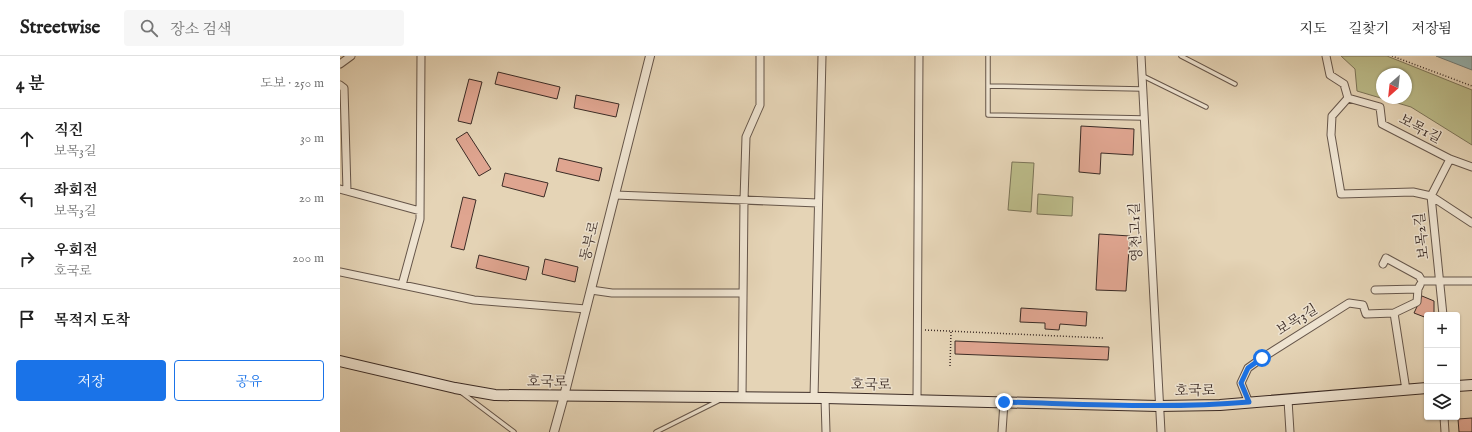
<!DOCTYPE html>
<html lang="ko">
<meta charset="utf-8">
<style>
body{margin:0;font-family:"IM FELL English","Noto Serif KR",serif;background:#f6f6f6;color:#222}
.controls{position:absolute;right:12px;bottom:12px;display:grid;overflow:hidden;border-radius:4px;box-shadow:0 1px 3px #0004}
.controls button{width:36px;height:36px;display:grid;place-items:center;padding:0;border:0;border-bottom:1px solid #e0e0e0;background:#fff;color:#222;font:20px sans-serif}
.compass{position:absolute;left:1036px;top:12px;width:36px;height:36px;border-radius:50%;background:#fff;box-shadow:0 1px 3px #0004;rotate:207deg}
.stop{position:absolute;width:12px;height:12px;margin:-9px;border:3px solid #1a73e8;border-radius:50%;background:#fff}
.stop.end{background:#1a73e8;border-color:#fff;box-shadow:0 1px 4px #0008}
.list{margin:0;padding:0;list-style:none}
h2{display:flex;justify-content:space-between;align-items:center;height:52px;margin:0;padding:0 16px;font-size:17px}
h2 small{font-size:13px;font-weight:400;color:#767676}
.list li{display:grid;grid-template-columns:26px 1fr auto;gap:12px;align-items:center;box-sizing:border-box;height:60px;padding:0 16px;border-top:1px solid #e0e0e0}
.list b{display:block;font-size:15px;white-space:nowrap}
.list p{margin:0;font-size:13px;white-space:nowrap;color:#767676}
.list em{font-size:13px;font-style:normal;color:#767676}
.actions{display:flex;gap:8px;padding:12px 16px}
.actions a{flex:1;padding:9px 0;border:1px solid #1a73e8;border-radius:4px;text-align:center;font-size:14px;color:#1a73e8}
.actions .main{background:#1a73e8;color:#fff}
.icon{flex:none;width:22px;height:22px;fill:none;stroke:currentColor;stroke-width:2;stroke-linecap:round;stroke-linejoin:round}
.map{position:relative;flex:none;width:1132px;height:376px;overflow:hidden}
header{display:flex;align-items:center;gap:24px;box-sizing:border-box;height:56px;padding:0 20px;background:#fff;border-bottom:1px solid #e0e0e0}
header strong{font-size:19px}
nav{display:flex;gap:22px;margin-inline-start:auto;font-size:14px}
.search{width:280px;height:36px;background:#f6f6f6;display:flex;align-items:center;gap:10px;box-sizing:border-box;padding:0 14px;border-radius:4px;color:#767676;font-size:15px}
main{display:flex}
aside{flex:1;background:#fff}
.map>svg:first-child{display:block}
.green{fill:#bbbb89;stroke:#7c7458;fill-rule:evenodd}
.water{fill:#97b7b5;stroke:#737f7c}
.building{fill:#dfa590;stroke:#3c2c26}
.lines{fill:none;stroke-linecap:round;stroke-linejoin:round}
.service-casing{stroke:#66564a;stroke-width:5.5}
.minor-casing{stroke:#66564a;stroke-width:9}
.tertiary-casing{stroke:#66564a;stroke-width:10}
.secondary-casing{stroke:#3c2c26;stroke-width:12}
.path{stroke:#3c2c26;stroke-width:1.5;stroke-dasharray:1 2;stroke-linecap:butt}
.service{stroke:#eee3d0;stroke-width:3.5}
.minor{stroke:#eee3d0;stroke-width:7}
.tertiary{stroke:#eee3d0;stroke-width:8}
.secondary{stroke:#eee3d0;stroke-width:10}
.route{stroke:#1a73e8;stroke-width:5}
.labels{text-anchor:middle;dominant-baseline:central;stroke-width:3;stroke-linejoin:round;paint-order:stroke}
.street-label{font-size:14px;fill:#3c2c26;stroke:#eee3d0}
</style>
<header>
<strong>Streetwise</strong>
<div class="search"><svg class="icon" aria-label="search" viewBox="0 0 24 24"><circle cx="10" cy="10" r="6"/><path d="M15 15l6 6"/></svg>장소 검색</div>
<nav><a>지도</a><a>길찾기</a><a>저장됨</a></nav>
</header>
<main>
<aside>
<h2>4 분<small>도보 · 250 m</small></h2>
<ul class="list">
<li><svg class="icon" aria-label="ahead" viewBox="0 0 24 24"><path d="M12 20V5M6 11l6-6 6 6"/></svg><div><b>직진</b><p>보목3길</p></div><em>30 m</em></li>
<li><svg class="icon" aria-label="left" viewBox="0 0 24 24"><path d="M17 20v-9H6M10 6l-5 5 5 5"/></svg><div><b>좌회전</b><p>보목3길</p></div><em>20 m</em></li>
<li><svg class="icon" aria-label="right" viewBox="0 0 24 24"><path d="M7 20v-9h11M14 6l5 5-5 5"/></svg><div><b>우회전</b><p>호국로</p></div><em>200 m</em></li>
<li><svg class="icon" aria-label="arrive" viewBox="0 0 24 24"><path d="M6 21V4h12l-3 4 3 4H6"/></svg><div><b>목적지 도착</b></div></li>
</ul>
<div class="actions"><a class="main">저장</a><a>공유</a></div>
</aside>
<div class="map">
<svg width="1132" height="376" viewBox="0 0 1132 376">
<rect width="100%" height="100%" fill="#e5d4b6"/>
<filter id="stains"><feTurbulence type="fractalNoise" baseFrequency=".005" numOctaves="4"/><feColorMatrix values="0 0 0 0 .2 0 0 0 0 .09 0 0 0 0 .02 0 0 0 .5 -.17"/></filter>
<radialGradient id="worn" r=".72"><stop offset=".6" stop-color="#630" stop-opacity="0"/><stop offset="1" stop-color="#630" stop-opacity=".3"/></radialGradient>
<!-- green -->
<path class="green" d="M1001 0H1047L1132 34V89L1071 51 1017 35 1015 13ZM1042 18H1066V42H1042Z
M672 106 694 107 691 156 668 154Z
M698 138 733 141 732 160 697 158Z"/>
<!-- water -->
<path class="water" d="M1096 0H1132V14Z"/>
<!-- building -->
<path class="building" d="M158 16 220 31 217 43 155 28Z
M129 23 142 26 131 68 118 65Z
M236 39 279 48 276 61 234 52Z
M741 70 794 73 793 99 761 97 760 118 739 116Z
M127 76 151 113 139 120 116 83Z
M219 102 262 112 259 125 216 115Z
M165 117 208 127 204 141 162 130Z
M123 141 136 144 124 194 111 191Z
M759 178 790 180 786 235 756 234Z
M139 199 189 211 186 224 136 212Z
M205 203 238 211 235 226 202 218Z
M1082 240 1094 245V259H1087V262L1074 257Z
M681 252 747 256 746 270 720 268 719 274 705 273V267L680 266Z
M615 285 769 291 768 304 615 298Z
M1132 362V376H1119L1118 363Z"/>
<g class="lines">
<defs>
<path id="service" d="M648 0V59L803 62
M841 0 895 28
M803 20 866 51
M648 30 802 33
M121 336 174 376
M316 376 380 344"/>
<path id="minor" d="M801 0 821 376
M986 0 990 19 1004 28 1008 42 1040 51 1042 68 1110 103 1132 111
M0 8 11 0
M0 29 4 32 7 135
M1008 42 992 60 991 79 1001 138 1073 136 1091 140 1132 167
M0 133 80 155
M275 139 478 147
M1043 208 1046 202 1079 220 1082 225H1132
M0 216 134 244 246 253
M62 229 80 163 81 0
M251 234 272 237H403
M1035 234 1078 233 1080 229
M1054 257 1066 334
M1103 259 1091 140 1110 103
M402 342 404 144 406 81 420 49V0
M474 342 482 0
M485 342 486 376
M577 344 579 0
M948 344 950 376
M909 347 901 327 908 312 922 302 1009 247 1023 249 1026 258 1054 257 1077 246 1078 233
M1104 361 1105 376
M662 376 664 346"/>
<path id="tertiary" d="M214 376 224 340 310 0"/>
<path id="secondary" d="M0 305 115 332 155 339 485 342 818 350 880 349 1087 332
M1117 330 1132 329"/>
</defs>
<!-- service casing -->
<use href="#service" class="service-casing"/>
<!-- minor casing -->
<use href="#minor" class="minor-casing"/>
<!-- tertiary casing -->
<use href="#tertiary" class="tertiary-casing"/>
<!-- secondary casing -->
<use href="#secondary" class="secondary-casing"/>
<!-- path -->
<path class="path" d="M1052 0 1132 30
M585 274 763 282
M610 310 611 276"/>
<!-- service -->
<use href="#service" class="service"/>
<!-- minor -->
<use href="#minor" class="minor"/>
<!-- tertiary -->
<use href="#tertiary" class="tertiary"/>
<!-- secondary -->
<use href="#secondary" class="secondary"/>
</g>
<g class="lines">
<!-- route -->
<path class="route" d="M664 346C745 348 828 353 909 346L901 327 908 312 922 302"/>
</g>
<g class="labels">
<!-- street labels -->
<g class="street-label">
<text transform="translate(1080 73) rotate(28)">보목1길</text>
<text transform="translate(796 176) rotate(-93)">영천고1길</text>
<text transform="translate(1082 180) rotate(-96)">보목2길</text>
<text transform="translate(250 185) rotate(-76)">동부로</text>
<text transform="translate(957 264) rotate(-32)">보목3길</text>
<text transform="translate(207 326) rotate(1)">호국로</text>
<text transform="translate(531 329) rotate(1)">호국로</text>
<text transform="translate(855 335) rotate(-1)">호국로</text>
</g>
</g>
<rect width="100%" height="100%" filter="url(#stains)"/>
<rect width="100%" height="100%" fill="url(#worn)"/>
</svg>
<div class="controls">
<button>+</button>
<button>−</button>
<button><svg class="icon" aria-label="layers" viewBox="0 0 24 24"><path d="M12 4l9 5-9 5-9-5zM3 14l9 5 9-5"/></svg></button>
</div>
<svg class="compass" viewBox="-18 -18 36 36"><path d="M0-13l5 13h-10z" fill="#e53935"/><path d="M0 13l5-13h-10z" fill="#767676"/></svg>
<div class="stop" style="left:922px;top:302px"></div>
<div class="stop end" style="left:664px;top:346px"></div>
</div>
</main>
